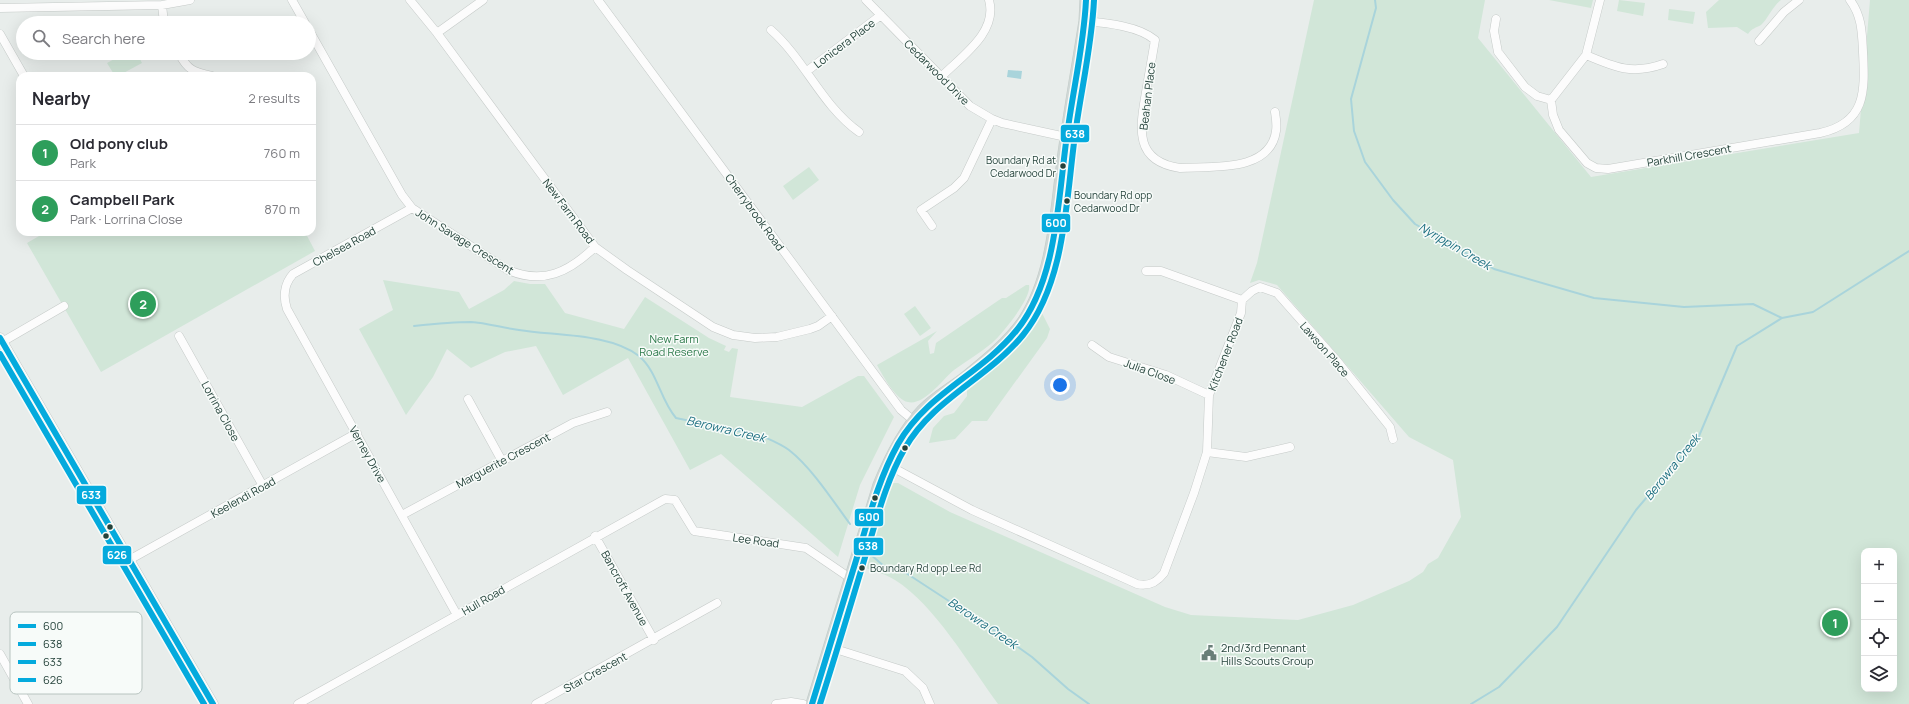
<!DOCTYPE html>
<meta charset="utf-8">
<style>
body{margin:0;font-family:Manrope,sans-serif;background:#f7f7f7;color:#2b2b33}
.controls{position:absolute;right:12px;bottom:12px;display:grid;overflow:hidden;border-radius:8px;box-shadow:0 4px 16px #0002}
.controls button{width:36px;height:36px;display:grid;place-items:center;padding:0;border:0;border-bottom:1px solid #e1e1e2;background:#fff;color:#2b2b33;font:20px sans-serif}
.you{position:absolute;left:1060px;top:385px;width:14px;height:14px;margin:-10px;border:3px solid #fff;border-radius:50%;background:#1a73e8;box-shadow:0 0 0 6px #1a73e833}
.badge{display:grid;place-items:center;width:26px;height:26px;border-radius:50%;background:#b45309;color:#fff;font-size:13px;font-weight:700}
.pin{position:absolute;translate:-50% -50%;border:2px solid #fff;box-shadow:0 1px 4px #0006}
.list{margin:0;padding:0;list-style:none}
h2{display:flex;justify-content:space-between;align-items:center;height:52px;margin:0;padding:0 16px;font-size:17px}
h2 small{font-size:13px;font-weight:400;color:#7c7c81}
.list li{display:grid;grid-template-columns:26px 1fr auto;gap:12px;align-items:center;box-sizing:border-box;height:56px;padding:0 16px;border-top:1px solid #e1e1e2}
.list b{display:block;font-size:15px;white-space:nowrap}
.list p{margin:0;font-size:13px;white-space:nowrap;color:#7c7c81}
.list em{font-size:13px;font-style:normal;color:#7c7c81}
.icon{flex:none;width:22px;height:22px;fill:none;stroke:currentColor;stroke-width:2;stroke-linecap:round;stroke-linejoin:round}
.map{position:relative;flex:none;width:1909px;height:704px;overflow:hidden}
.search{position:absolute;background:#fff;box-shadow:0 4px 16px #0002;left:16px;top:16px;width:300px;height:44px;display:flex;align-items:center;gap:10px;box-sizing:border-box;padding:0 14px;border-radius:22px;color:#7c7c81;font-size:15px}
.panel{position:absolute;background:#fff;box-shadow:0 4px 16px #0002;left:16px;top:72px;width:300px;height:164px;border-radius:12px}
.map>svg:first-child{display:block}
.green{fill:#d1e6d8;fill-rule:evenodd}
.water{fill:#a9d4db}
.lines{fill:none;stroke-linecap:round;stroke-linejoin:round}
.stream{stroke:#a9d4db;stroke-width:2}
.minor-casing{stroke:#c5cac8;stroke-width:9}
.tertiary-casing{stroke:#c5cac8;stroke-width:11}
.primary-casing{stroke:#c3ccc9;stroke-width:13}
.minor{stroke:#fcfcfc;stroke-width:8}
.tertiary{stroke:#fcfcfc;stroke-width:10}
.primary{stroke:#cfd7d5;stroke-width:12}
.bus-1-casing{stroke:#f7fbf9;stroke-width:9}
.bus-2-casing{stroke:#f7fbf9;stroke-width:9}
.bus-3-casing{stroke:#f7fbf9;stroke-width:9}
.bus-4-casing{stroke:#f7fbf9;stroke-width:9}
.bus-1{stroke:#04aadd;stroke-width:6}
.bus-2{stroke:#04aadd;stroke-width:6}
.bus-3{stroke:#04aadd;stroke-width:6}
.bus-4{stroke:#04aadd;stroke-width:6}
.bus-dot{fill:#24423a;stroke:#f7fbf9;stroke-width:1.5}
.labels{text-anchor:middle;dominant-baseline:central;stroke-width:3;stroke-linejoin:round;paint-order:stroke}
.bus-label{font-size:10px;fill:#24423a;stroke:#f7fbf9;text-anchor:start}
.street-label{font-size:11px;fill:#24423a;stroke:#f7fbf9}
.park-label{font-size:11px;fill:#2d7a4b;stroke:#f7fbf9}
.poi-label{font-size:11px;fill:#24423a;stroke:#f7fbf9;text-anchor:start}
.water-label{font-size:12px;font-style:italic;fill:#1c6f80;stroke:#f7fbf9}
.key{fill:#f7fbf9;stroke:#b8c4c0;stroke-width:1}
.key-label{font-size:11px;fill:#24423a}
.line-badge{stroke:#f7fbf9;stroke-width:1.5}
.badge-label{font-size:11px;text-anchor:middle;font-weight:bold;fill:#fff}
</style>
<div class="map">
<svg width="1909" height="704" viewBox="0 0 1909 704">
<rect width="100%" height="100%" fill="#e8edeb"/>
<!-- green -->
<path class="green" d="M1314 0H1485L1478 38 1591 177 1859 133 1870 0H1909V704H998C970 666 935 605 895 580 886 574 875 572 866 568L891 483H898L950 512 1165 607 1191 615 1298 620 1353 605 1409 581 1423 572 1428 564 1438 558 1461 517 1453 460 1409 437 1277 285 1259 280 1250 283 1257 263ZM1864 551H1894V689H1864Z
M1549 0H1593L1591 8Z
M1619 0 1645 3 1643 16 1617 11Z
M1719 0H1781C1772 7 1768 19 1761 25 1756 28 1752 28 1748 34L1737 27 1708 28 1706 12Z
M1669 9 1695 12 1693 24 1668 20Z
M125 53H137L142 63 118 76H115L107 63Z
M809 167 819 180 793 200 783 186Z
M46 232H305L315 251 101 372 27 243Z
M383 280 459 292 469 309 504 290 514 281 530 284H545L565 313 624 329 645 297 709 338 726 346 724 350 729 352 732 348 738 349 730 397 802 407 858 376H864L894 417 860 485 838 557 721 454 690 470 628 358 563 395 536 346 505 352 471 368 447 349 433 377 406 415 359 329 393 310Z
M1026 285H1029C1032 298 1002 334 992 343 980 353 966 361 954 370 943 379 924 406 908 402 896 400 883 376 877 365L937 331 928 341 930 354 934 353 936 343 1002 298H1006Z
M915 306 931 328 920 336 904 314Z
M1036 313H1042L1050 329 1047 338 987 421H972L955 439 929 443 933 428 944 416 954 413 967 396V385L977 380 1027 326Z"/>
<!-- water -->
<path class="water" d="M1008 70 1022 71 1021 79 1007 77Z"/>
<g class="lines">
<!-- stream -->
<path class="stream" d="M1375 0 1376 8 1351 99 1354 131 1365 162 1393 200 1415 224 1494 269 1594 298 1684 307 1753 304 1782 318
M414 326C433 324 452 322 471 322 487 323 503 328 519 330 555 336 609 333 639 356 658 372 660 400 676 418L762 436C771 440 781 444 789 450 812 468 833 501 850 524
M870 554 885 567 906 573 1001 635 1032 657 1068 689 1089 704
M1471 704 1499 687 1557 627 1636 510 1699 436 1737 346 1782 318 1813 312 1909 251"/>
<defs>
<path id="minor" d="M292 0 305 23
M410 0 437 33 595 247 627 270 713 327 733 335 755 338 777 337 810 329 818 326 832 316
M598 0 901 410 914 421
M866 0 970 106 992 119 1002 123 1066 137
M1600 0 1586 55 1551 100 1553 115 1559 130 1587 163 1596 168 1608 169 1820 133C1866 123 1865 92 1863 52 1862 33 1862 16 1850 0
M162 5 164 23
M0 8 162 5 190 0
M1496 19 1494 31 1498 52 1525 87 1537 96 1551 100
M1085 21C1106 23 1139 26 1155 40 1152 57 1149 74 1146 92 1140 127 1133 161 1180 168 1211 166 1270 173 1276 131 1277 125 1276 118 1275 112
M309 30 402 195 412 208 508 270C543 285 569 272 595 247
M771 30C805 60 822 106 859 132
M437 33 483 0
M0 34 24 76
M1759 41 1784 12 1799 0
M179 53C187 70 194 72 212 76
M1586 55C1614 67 1632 75 1663 64
M807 71 881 15
M942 76C962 56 998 32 989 0
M412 208 293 274C284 284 283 297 287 309L457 615
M932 226 921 210 954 188 964 178 992 119
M1146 271H1161L1242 300
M1242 300 1252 291 1260 287 1277 293 1338 362 1390 427 1393 439
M179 336 263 486
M2 342 64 306
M1092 345 1109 357 1166 375 1209 395
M468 399 502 461
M1207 452 1246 457 1290 447
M888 465 972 510 1137 584C1149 587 1157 582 1164 573L1194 493 1207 452 1209 395 1241 313 1242 300
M402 515 573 423 607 412
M595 536 654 640
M129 560 357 433
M829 647 905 671 923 688 930 704
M0 654 28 704
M298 704 665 499 675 500 694 531 806 548 850 578
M536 704 717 603
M776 704 791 702 803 704"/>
<path id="tertiary" d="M0 338 213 704"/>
<path id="primary" d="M812 704 879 485C890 458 903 431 923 410 936 397 952 388 966 377 986 361 1008 343 1023 322 1055 274 1056 208 1064 153 1070 109 1078 65 1085 21L1086 0"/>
</defs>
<!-- minor casing -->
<use href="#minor" class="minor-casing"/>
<!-- tertiary casing -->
<use href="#tertiary" class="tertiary-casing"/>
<!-- primary casing -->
<use href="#primary" class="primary-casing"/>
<!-- minor -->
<use href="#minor" class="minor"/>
<!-- tertiary -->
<use href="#tertiary" class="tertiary"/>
<!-- primary -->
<use href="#primary" class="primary"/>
<defs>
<path id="bus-1" d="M812 704C827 654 843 604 858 554 869 517 879 478 898 444 927 393 980 375 1016 331 1059 279 1058 192 1068 128 1074 85 1084 43 1086 0"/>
<path id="bus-2" d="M820 704C836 654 851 604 866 554 877 518 886 481 905 448 933 399 988 378 1023 335 1067 281 1066 194 1076 128 1082 86 1092 43 1094 0"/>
<path id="bus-3" d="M0 338 213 704"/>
<path id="bus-4" d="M0 354 204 704"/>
</defs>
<!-- bus-1 casing -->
<use href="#bus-1" class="bus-1-casing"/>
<!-- bus-2 casing -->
<use href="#bus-2" class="bus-2-casing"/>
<!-- bus-3 casing -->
<use href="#bus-3" class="bus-3-casing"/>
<!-- bus-4 casing -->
<use href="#bus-4" class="bus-4-casing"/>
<!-- bus-1 -->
<use href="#bus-1" class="bus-1"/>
<!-- bus-2 -->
<use href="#bus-2" class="bus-2"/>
<!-- bus-3 -->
<use href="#bus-3" class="bus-3"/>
<!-- bus-4 -->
<use href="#bus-4" class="bus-4"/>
</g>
<!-- icons -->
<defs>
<symbol id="civic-bare" viewBox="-9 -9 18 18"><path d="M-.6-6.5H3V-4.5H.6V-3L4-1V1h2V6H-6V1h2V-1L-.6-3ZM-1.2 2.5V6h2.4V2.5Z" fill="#697e78" stroke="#f7fbf9" stroke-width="2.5" paint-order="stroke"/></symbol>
</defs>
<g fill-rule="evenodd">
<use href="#civic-bare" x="1198" y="642" width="22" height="22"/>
</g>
<!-- markers -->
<g class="bus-dot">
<circle cx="1063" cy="166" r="3.5"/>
<circle cx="1067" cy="201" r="3.5"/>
<circle cx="905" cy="448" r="3.5"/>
<circle cx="875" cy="498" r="3.5"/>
<circle cx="110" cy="527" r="3.5"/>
<circle cx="106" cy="536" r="3.5"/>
<circle cx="862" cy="568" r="3.5"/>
</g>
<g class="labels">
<!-- bus labels -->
<g class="bus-label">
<text x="1056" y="160" text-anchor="end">Boundary Rd at<tspan x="1056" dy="13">Cedarwood Dr</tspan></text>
<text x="1074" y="195">Boundary Rd opp<tspan x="1074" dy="13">Cedarwood Dr</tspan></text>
<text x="870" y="568">Boundary Rd opp Lee Rd</text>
</g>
<!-- street labels -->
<g class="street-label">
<text transform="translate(844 43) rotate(-37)">Lonicera Place</text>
<text transform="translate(937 72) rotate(45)">Cedarwood Drive</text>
<text transform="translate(1147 96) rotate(-83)">Beahan Place</text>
<text transform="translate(1689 155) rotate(-10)">Parkhill Crescent</text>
<text transform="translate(569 211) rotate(53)">New Farm Road</text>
<text transform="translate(755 212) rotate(54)">Cherrybrook Road</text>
<text transform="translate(465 241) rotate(32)">John Savage Crescent</text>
<text transform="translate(344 246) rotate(-29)">Chelsea Road</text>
<text transform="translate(1325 349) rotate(49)">Lawson Place</text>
<text transform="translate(1225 354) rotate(-69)">Kitchener Road</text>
<text transform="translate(1150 371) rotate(20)">Julia Close</text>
<text transform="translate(221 411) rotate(61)">Lorrina Close</text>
<text transform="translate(368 454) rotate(61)">Verney Drive</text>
<text transform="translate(503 460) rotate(-28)">Marguerite Crescent</text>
<text transform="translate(243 497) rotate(-29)">Keelendi Road</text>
<text transform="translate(756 540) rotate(8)">Lee Road</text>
<text transform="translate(625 588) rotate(61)">Bancroft Avenue</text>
<text transform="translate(483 600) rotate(-30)">Hull Road</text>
<text transform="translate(595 672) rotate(-29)">Star Crescent</text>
</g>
<!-- park labels -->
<g class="park-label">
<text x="674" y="338">New Farm<tspan x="674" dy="13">Road Reserve</tspan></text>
</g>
<!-- poi labels -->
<g class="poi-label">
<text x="1221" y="647">2nd/3rd Pennant<tspan x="1221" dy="13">Hills Scouts Group</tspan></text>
</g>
<!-- water labels -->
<g class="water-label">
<text transform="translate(1455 246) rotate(30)">Nyrippin Creek</text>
<text transform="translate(726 429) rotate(13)">Berowra Creek</text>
<text transform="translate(1672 467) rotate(-51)">Berowra Creek</text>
<text transform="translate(983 623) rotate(34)">Berowra Creek</text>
</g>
</g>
<!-- legend -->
<rect x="10" y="612" width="132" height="82" rx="6" class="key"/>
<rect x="18" y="624" width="18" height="4" fill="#04aadd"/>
<rect x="18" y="642" width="18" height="4" fill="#04aadd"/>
<rect x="18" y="660" width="18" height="4" fill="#04aadd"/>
<rect x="18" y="678" width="18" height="4" fill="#04aadd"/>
<g class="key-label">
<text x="43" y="630">600</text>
<text x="43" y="648">638</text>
<text x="43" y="666">633</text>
<text x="43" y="684">626</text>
</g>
<g class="line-badge">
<rect x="1060" y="124" width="30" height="19" rx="4" fill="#04aadd"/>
<rect x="1041" y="213" width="30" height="20" rx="4" fill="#04aadd"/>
<rect x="76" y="485" width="31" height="20" rx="4" fill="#04aadd"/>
<rect x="854" y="508" width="30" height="19" rx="4" fill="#04aadd"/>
<rect x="853" y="537" width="31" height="19" rx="4" fill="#04aadd"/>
<rect x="102" y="545" width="30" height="20" rx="4" fill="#04aadd"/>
</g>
<g class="badge-label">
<text x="1075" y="138">638</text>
<text x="1056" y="227">600</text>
<text x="91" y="499">633</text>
<text x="869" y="521">600</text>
<text x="868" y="550">638</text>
<text x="117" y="559">626</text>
</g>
</svg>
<div class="controls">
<button>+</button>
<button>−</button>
<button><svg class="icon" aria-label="locate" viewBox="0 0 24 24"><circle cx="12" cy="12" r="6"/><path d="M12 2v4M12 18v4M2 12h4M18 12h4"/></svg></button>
<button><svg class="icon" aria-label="layers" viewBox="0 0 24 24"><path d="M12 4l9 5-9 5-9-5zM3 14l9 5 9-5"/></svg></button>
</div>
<div class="you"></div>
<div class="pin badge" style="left:1835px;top:623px;background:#2e9e5b">1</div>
<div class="pin badge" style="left:143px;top:304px;background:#2e9e5b">2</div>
<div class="search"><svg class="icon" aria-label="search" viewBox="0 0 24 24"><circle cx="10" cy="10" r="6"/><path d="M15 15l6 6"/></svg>Search here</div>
<section class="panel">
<h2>Nearby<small>2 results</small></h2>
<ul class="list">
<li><span class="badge" style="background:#2e9e5b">1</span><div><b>Old pony club</b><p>Park</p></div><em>760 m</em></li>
<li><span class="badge" style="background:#2e9e5b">2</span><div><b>Campbell Park</b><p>Park · Lorrina Close</p></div><em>870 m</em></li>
</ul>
</section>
</div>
